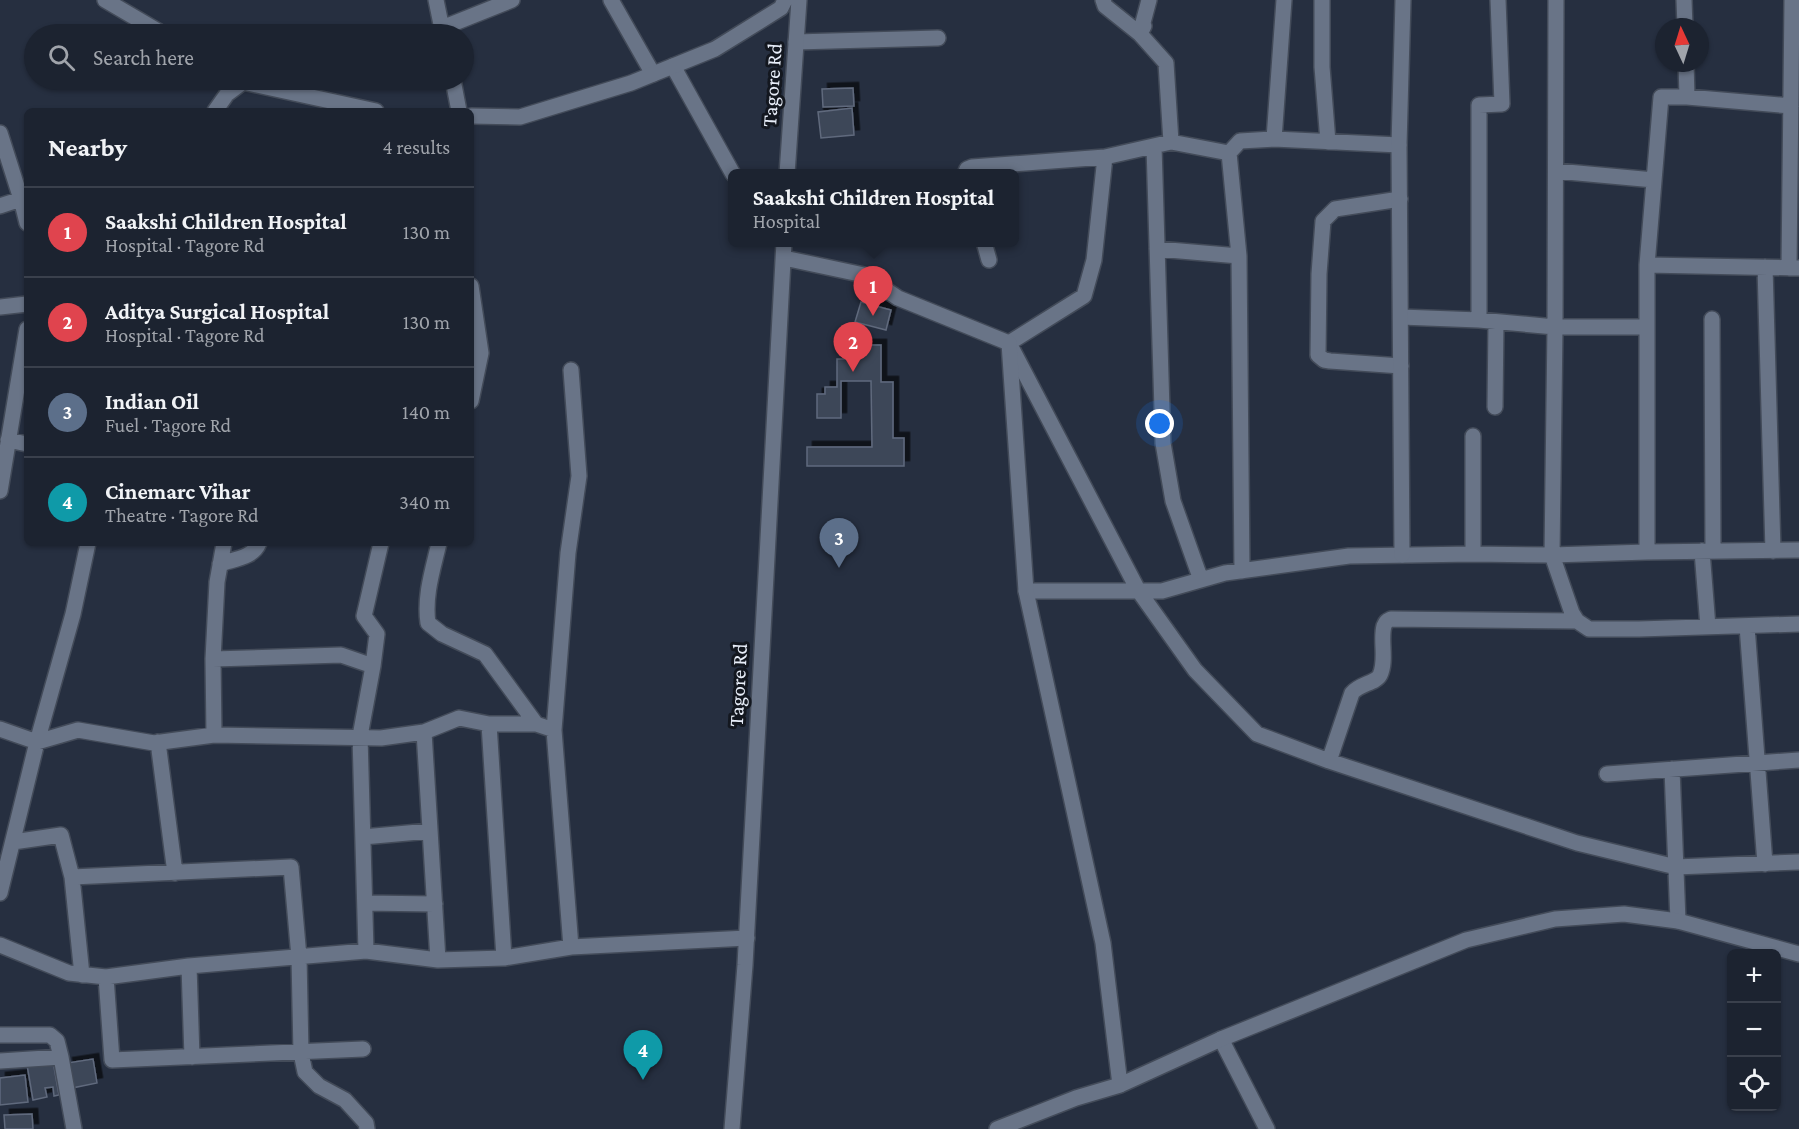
<!DOCTYPE html>
<meta charset="utf-8">
<style>
body{margin:0;font-family:"Crimson Pro",serif;background:#292f3c;color:#f1f3f6}
.controls{position:absolute;right:18px;bottom:18px;display:grid;overflow:hidden;border-radius:9px;box-shadow:0 2px 4px #0004}
.controls button{width:54px;height:54px;display:grid;place-items:center;padding:0;border:0;border-bottom:2px solid #3a404c;background:#1c2330;color:#f1f3f6;font:30px sans-serif}
.compass{position:absolute;left:1655px;top:18px;width:54px;height:54px;border-radius:50%;background:#1c2330;box-shadow:0 2px 4px #0004;rotate:356deg}
.you{position:absolute;left:1160px;top:424px;width:21px;height:21px;margin:-15px;border:4px solid #fff;border-radius:50%;background:#1a73e8;box-shadow:0 0 0 9px #1a73e833}
.badge{display:grid;place-items:center;width:39px;height:39px;border-radius:50%;background:#db2777;color:#fff;font-size:20px;font-weight:700}
.pin{position:absolute;translate:-50% -50px;filter:drop-shadow(0 2px 3px #0008)}
.pin::after{content:'';position:absolute;top:32px;width:21px;height:18px;background:inherit;clip-path:polygon(0 0,100% 0,50% 100%)}
.popup{position:absolute;left:728px;top:169px;width:291px;height:78px;box-sizing:border-box;display:grid;place-content:center;border-radius:9px;background:#1c2330;filter:drop-shadow(0 2px 4px #0005);font-size:20px;white-space:nowrap;color:#a0a4ab}
.popup b{font-size:22px;color:#f1f3f6}
.popup::after{content:'';position:absolute;left:50%;top:100%;margin-left:-12px;border:12px solid transparent;border-top-color:#1c2330}
.list{margin:0;padding:0;list-style:none}
h2{display:flex;justify-content:space-between;align-items:center;height:78px;margin:0;padding:0 24px;font-size:26px}
h2 small{font-size:20px;font-weight:400;color:#a0a4ab}
.list li{display:grid;grid-template-columns:39px 1fr auto;gap:18px;align-items:center;box-sizing:border-box;height:90px;padding:0 24px;border-top:2px solid #3a404c}
.list b{display:block;font-size:22px;white-space:nowrap}
.list p{margin:0;font-size:20px;white-space:nowrap;color:#a0a4ab}
.list em{font-size:20px;font-style:normal;color:#a0a4ab}
.icon{flex:none;width:33px;height:33px;fill:none;stroke:currentColor;stroke-width:2;stroke-linecap:round;stroke-linejoin:round}
.map{position:relative;flex:none;width:1799px;height:1129px;overflow:hidden}
.search{position:absolute;background:#1c2330;box-shadow:0 2px 4px #0004;left:24px;top:24px;width:450px;height:66px;display:flex;align-items:center;gap:15px;box-sizing:border-box;padding:0 21px;border-radius:33px;color:#a0a4ab;font-size:22px}
.panel{position:absolute;background:#1c2330;box-shadow:0 2px 4px #0004;left:24px;top:108px;width:450px;height:438px;border-radius:9px}
.map>svg:first-child{display:block}
.building{fill:#3e4759;stroke:#606a7d;stroke-width:1.5;filter:url(#shadow)}
.lines{fill:none;stroke-linecap:round;stroke-linejoin:round}
.street-casing{stroke:#434b59;stroke-width:18}
.secondary-casing{stroke:#434b59;stroke-width:18}
.street{stroke:#697487;stroke-width:15}
.secondary{stroke:#697487;stroke-width:15}
.labels{text-anchor:middle;dominant-baseline:central;stroke-width:6;stroke-linejoin:round;paint-order:stroke}
.street-label{font-size:21px;fill:#e8eef9;stroke:#13171f}
</style>
<div class="map">
<svg width="1799" height="1129" viewBox="0 0 1799 1129">
<defs>
<filter id="shadow"><feDropShadow dx="5.5" dy="-5.5" stdDeviation="0" flood-color="#0009"/></filter>
</defs>
<rect width="100%" height="100%" fill="#262f40"/>
<!-- building -->
<path class="building" d="M853 88 854 106 823 107 822 89Z
M852 108 854 135 821 138 818 112Z
M861 302 891 310 886 330 855 322Z
M858 345H881V382H893V438H904V466H807V447H872L871 381H841V418H817V394H825V387H837V359H858Z
M93 1059 97 1083 72 1088 67 1063Z
M53 1061 59 1095 54 1096 53 1087 45 1088 47 1097 33 1100 27 1065Z
M25 1075 28 1102 0 1105V1078Z
M32 1114 33 1129H5L4 1115Z"/>
<g class="lines">
<defs>
<path id="street" d="M436 0 443 34
M611 0 653 74
M1103 0 1105 6 1140 34 1144 26
M1149 0 1140 34 1166 63 1171 142 1229 153
M1322 0V67L1328 142
M1556 0 1555 327 1552 555 1572 613 1577 621 1589 629H1639L1799 624
M1684 0 1685 27
M442 28 512 0
M796 42 938 38
M1686 63 1687 97
M673 66 733 174
M453 80 459 111
M215 111 227 94 243 82
M0 133 21 199 27 223
M1274 139 1399 145
M1171 142 1105 157 1094 260 1084 296 1009 343 1138 590 1195 670 1257 734 1329 761 1577 843 1676 867 1799 862
M1154 146 1163 443 1173 501 1201 580
M1556 171 1654 180
M965 174 967 169 972 167 1105 157
M1400 199 1335 209 1323 221 1319 274 1318 355 1324 360 1330 361 1401 366
M0 206 21 199
M984 242 989 260
M1157 249 1239 256
M1647 265 1661 97H1687L1791 106
M1765 267 1773 551
M1789 268 1792 0
M471 286 481 353 471 401
M0 307 27 304
M1401 317 1479 320 1555 327H1647V265L1799 268
M1712 319 1713 551
M1479 320V105L1502 104 1498 0
M1647 327V552
M1495 407 1496 322
M8 440 27 444
M0 491 27 329
M224 543 217 582 213 659 341 655 373 666 377 634 364 616 381 543
M439 543C433 569 424 596 428 623L442 634 485 654 536 724
M1702 551 1708 627
M1473 554V436
M220 564C234 559 253 558 259 543
M1242 571 1239 256 1229 153 1240 141 1274 139 1284 0
M1026 591H1162L1225 573 1349 556 1473 554 1552 555 1647 552 1799 550
M1747 626 1765 864
M213 659 214 735
M489 724 504 958
M0 729 37 742 78 730 154 743 214 735 381 738 424 732 459 718 489 724H536L554 730
M424 732 438 960
M158 742 175 873
M1329 761 1352 693C1359 684 1376 683 1380 675 1387 660 1380 640 1384 626 1386 621 1387 621 1391 619L1577 621
M1672 769 1678 921
M1607 774 1799 760
M363 837 430 831
M13 842 61 835 72 877 291 867 299 957 301 1053 305 1072 319 1086 345 1100 366 1123 367 1129
M72 877 82 975
M0 893 37 742 73 614 88 543
M365 903 435 904
M0 945 69 973 106 977 189 966 366 951 438 960 504 958 571 947 747 938
M571 947 554 730 568 553 579 476 571 370
M366 951 360 736 373 666
M189 966 192 1057
M106 977 112 1060 363 1049
M0 1035H50L57 1041 61 1057
M1221 1039 1267 1129
M0 1061 61 1057 74 1129"/>
<path id="secondary" d="M105 0 163 34
M239 80 243 82 376 111
M471 116 520 117 631 83 715 49 781 8 785 0
M787 174 799 0
M784 258 864 275 898 298 1009 343 1026 591 1103 943 1120 1085
M1402 555 1399 145 1403 0
M732 1129 745 965 784 242
M997 1129 1076 1098 1120 1085 1221 1039 1466 940 1555 919 1624 914 1678 921 1799 954"/>
</defs>
<!-- street casing -->
<use href="#street" class="street-casing"/>
<!-- secondary casing -->
<use href="#secondary" class="secondary-casing"/>
<!-- street -->
<use href="#street" class="street"/>
<!-- secondary -->
<use href="#secondary" class="secondary"/>
</g>
<g class="labels">
<!-- street labels -->
<g class="street-label">
<text transform="translate(772 85) rotate(-86)">Tagore Rd</text>
<text transform="translate(738 685) rotate(-87)">Tagore Rd</text>
</g>
</g>
</svg>
<div class="controls">
<button>+</button>
<button>−</button>
<button><svg class="icon" aria-label="locate" viewBox="0 0 24 24"><circle cx="12" cy="12" r="6"/><path d="M12 2v4M12 18v4M2 12h4M18 12h4"/></svg></button>
</div>
<svg class="compass" viewBox="-18 -18 36 36"><path d="M0-13l5 13h-10z" fill="#e53935"/><path d="M0 13l5-13h-10z" fill="#a0a4ab"/></svg>
<div class="you"></div>
<div class="pin badge" style="left:873px;top:316px;background:#e0444e">1</div>
<div class="popup"><b>Saakshi Children Hospital</b>Hospital</div>
<div class="pin badge" style="left:853px;top:372px;background:#e0444e">2</div>
<div class="pin badge" style="left:839px;top:568px;background:#5c6f8a">3</div>
<div class="pin badge" style="left:643px;top:1080px;background:#0f9aa8">4</div>
<div class="search"><svg class="icon" aria-label="search" viewBox="0 0 24 24"><circle cx="10" cy="10" r="6"/><path d="M15 15l6 6"/></svg>Search here</div>
<section class="panel">
<h2>Nearby<small>4 results</small></h2>
<ul class="list">
<li><span class="badge" style="background:#e0444e">1</span><div><b>Saakshi Children Hospital</b><p>Hospital · Tagore Rd</p></div><em>130 m</em></li>
<li><span class="badge" style="background:#e0444e">2</span><div><b>Aditya Surgical Hospital</b><p>Hospital · Tagore Rd</p></div><em>130 m</em></li>
<li><span class="badge" style="background:#5c6f8a">3</span><div><b>Indian Oil</b><p>Fuel · Tagore Rd</p></div><em>140 m</em></li>
<li><span class="badge" style="background:#0f9aa8">4</span><div><b>Cinemarc Vihar</b><p>Theatre · Tagore Rd</p></div><em>340 m</em></li>
</ul>
</section>
</div>
